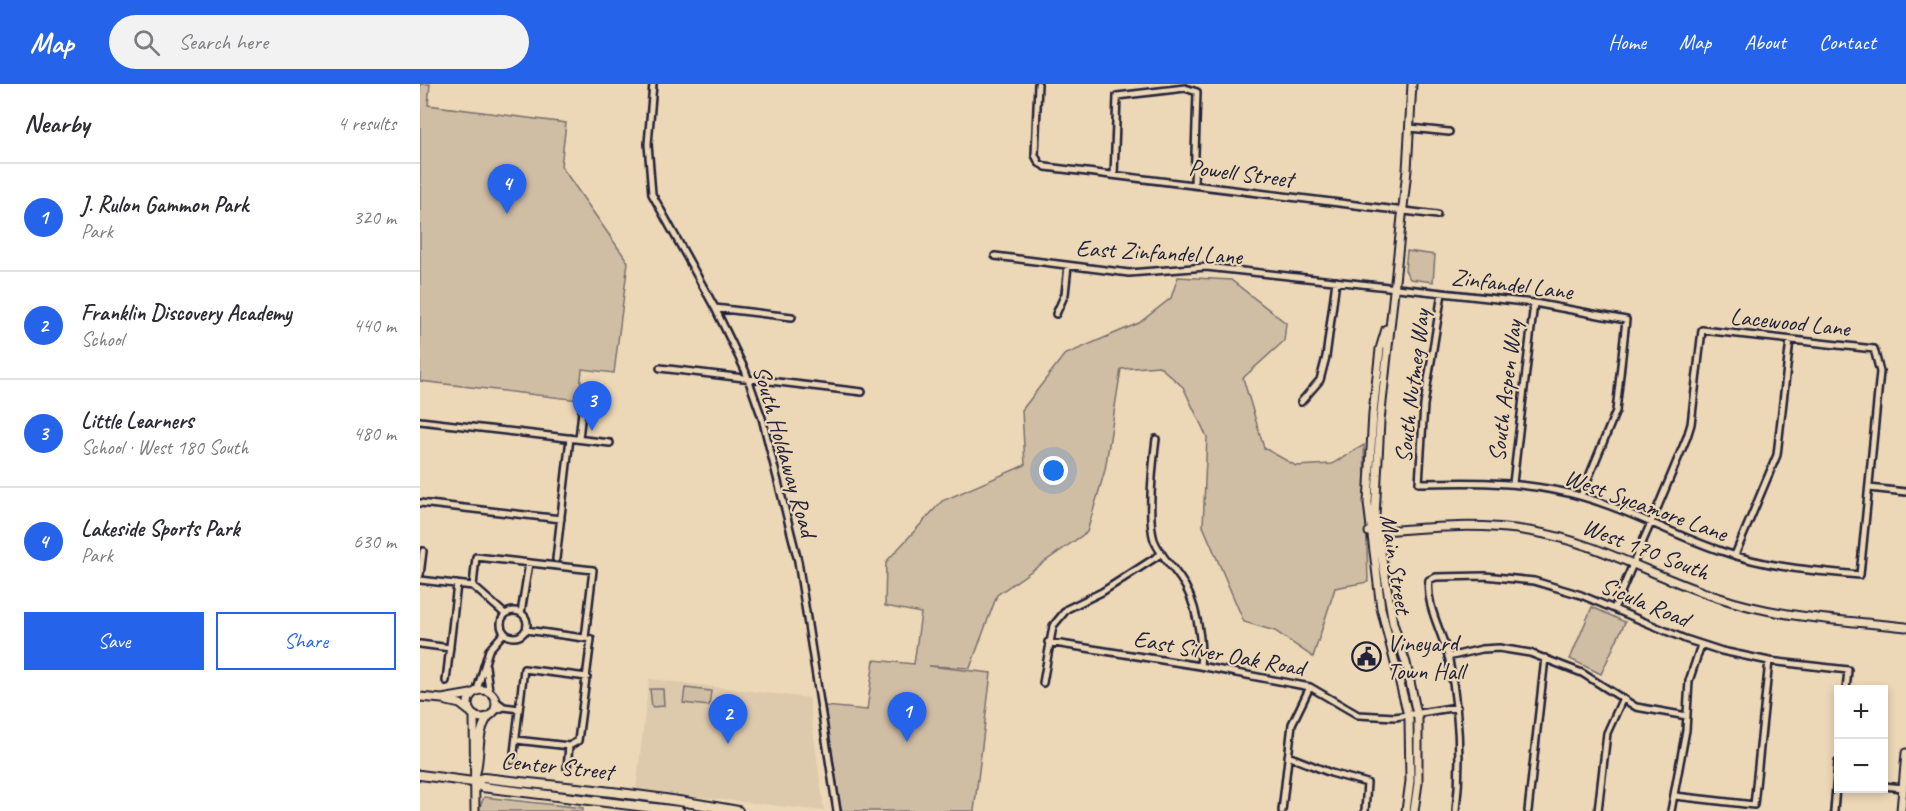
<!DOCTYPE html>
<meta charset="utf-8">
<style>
body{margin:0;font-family:Caveat,sans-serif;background:#f2f2f3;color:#2b2b33}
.controls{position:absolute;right:18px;bottom:18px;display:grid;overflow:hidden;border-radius:0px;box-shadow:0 3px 9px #0003}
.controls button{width:54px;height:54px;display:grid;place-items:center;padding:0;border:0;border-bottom:2px solid #e1e1e2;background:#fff;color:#2b2b33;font:30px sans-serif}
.you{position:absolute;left:634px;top:387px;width:21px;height:21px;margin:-15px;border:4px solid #fff;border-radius:50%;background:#1a73e8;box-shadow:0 0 0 9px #1a73e833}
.badge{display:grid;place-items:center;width:39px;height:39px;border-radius:50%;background:#2563eb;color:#fff;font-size:20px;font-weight:700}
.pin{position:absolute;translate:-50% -50px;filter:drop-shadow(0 2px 3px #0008)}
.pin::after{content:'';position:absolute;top:32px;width:21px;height:18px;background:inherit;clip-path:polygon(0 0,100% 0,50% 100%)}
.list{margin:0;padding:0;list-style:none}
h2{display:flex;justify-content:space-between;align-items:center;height:78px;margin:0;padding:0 24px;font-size:26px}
h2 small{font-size:20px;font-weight:400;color:#7c7c81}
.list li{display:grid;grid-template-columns:39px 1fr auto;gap:18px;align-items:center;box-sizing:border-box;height:108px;padding:0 24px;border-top:2px solid #e1e1e2}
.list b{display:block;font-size:22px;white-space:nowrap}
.list p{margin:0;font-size:20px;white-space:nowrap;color:#7c7c81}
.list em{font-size:20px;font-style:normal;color:#7c7c81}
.actions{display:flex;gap:12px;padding:18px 24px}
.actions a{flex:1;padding:14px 0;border:2px solid #2563eb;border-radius:0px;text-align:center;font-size:21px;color:#2563eb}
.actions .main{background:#2563eb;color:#fff}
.icon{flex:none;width:33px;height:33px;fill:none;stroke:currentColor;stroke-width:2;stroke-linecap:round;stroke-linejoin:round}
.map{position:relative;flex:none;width:1486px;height:727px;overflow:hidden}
header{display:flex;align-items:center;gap:36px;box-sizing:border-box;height:84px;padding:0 30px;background:#2563eb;color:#fff}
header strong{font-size:28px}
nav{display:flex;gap:33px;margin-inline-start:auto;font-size:21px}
.search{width:420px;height:54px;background:#f2f2f3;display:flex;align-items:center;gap:15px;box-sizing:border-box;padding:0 21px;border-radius:33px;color:#7c7c81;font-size:22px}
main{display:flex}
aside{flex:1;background:#fff}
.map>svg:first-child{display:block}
.built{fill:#ddcaad}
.green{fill:#cfbda4;stroke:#787070;stroke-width:1.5}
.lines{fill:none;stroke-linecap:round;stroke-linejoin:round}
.minor-casing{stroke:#22223b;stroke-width:10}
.tertiary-casing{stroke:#22223b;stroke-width:11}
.secondary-casing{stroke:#22223b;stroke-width:12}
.minor{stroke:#ecd7b6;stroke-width:5}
.tertiary{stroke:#ecd7b6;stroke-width:7}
.secondary{stroke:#ecd7b6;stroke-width:8}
.labels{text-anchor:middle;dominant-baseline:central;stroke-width:4.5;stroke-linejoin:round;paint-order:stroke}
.street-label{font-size:24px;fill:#22223b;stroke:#ecd7b6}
.poi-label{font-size:24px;fill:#22223b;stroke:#ecd7b6;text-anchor:start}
</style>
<header>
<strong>Map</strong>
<div class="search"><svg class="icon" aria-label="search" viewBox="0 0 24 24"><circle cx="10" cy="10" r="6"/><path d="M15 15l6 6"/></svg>Search here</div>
<nav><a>Home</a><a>Map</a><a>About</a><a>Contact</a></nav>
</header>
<main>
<aside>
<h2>Nearby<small>4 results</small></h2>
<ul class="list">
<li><span class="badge">1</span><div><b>J. Rulon Gammon Park</b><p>Park</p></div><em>320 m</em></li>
<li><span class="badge">2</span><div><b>Franklin Discovery Academy</b><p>School</p></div><em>440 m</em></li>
<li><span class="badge">3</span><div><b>Little Learners</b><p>School · West 180 South</p></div><em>480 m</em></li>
<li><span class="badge">4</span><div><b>Lakeside Sports Park</b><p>Park</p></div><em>630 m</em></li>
</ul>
<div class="actions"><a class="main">Save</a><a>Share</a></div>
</aside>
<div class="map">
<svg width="1486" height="727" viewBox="0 0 1486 727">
<rect width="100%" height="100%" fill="#ecd7b6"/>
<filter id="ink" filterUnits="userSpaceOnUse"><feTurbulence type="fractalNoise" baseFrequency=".0167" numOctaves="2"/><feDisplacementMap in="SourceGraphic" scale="12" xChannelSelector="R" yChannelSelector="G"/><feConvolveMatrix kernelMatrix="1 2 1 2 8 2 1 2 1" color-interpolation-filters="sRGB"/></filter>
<g filter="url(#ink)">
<!-- built -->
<path class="built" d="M229 595 389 614 404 727 216 706Z"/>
<!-- green -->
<path class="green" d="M0 0H10L8 21 146 39 141 82 208 178 194 289 162 285 159 316 0 297Z
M987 167 1015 171 1013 198 990 195 985 186Z
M758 193 811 196 866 239 864 257 823 294 844 364 876 382 912 380 944 361 948 498 915 504 893 573 855 547 824 538 783 442 787 353 763 303 739 282 701 285 685 386 667 448 577 511 550 584 509 582 571 589 554 727H421L405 622 447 626 454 576 494 580 501 529 465 522 466 478 522 417 605 381 602 326 644 271 719 239 751 214Z
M1172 523 1205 538 1181 590 1150 575Z
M265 604 291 607 289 622 263 619Z
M230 605H243L244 622 232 623Z
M64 713 163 724V727H58Z"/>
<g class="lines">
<defs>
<path id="minor" d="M233 0 228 60 232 110 295 224 325 286 342 334 378 477 417 727
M618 0 615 71 619 79 626 83 1017 131
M990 44 1029 48
M694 91 697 12 765 4 777 8 774 101
M575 172 709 189 786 183 1114 219 1206 236 1196 327 1161 412
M1022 209 1004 321 999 399C1047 398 1092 397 1139 407 1196 418 1247 449 1301 467 1346 483 1393 487 1440 491L1460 288 1454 265 1282 246 1271 340 1267 353 1234 432C1220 463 1207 494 1194 525
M295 224 372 233
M636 230 645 210 648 182
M240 284 442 308
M881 318 900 296 906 273 916 197
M0 337 190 359
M159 355 163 318
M736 355C733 378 727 434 734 456 740 471 751 481 760 494 776 515 783 556 780 582
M1093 399 1114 219
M1449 404 1486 408
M0 419 141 435
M1315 471 1357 371 1370 256
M136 475 150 354
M0 491 3 467
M0 496 53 502 85 530
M53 502 56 473 173 486 165 554
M81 540a13 13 0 1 1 26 0a13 13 0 1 1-26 0Z
M101 529 109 479
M628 558 780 582 890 603 938 631 975 633 1037 623
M0 560 30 564
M1028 573 1062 565 1079 564 1110 569 1162 589 1216 623 1267 632
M66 582 69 607
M26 597 37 500
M623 599 633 542 647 525 682 508 741 470
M57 606 69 566 84 549
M76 617 84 623
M75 627 84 623 99 625
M96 656 149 662 158 657 171 555 106 546
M868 672 911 689 947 699 945 727
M93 677 104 585 167 593
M147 684 149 662
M1464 702 1483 704
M1255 712 1334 721 1349 577
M862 727 872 640 890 603
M1036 727C1042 675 1039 627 1029 576 1024 551 1005 522 1009 496L1016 493 1065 492 1114 497 1161 511 1265 555 1302 567 1349 577 1428 586 1426 606
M1108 727 1125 574
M1178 727 1187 649 1202 616
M1251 727 1266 646 1269 597 1281 561
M1414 727 1418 678"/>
<path id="tertiary" d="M992 0 987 86 960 337 955 433 973 539 986 579 998 635V699L994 727
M966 245 960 265 953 329 948 419 961 524 989 635 990 697 986 727
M949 448C1003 444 1056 438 1109 447 1175 457 1234 493 1297 513 1358 534 1423 536 1486 543
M48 620a14 14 0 1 1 28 0a14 14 0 1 1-28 0Z
M0 613 22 615 51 610
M27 617 40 620 49 627
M54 632 55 727
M54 695C62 676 55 651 68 633
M1481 727 1486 669"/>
<path id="secondary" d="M0 691 53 698 62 703 259 727
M53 698 63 694C148 703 234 711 318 727"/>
</defs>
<!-- minor casing -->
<use href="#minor" class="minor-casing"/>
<!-- tertiary casing -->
<use href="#tertiary" class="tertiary-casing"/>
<!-- secondary casing -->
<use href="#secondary" class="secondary-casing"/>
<!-- minor -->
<use href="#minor" class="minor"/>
<!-- tertiary -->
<use href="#tertiary" class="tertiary"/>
<!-- secondary -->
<use href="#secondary" class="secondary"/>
</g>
</g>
<!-- icons -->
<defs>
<symbol id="civic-ring" viewBox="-11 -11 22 22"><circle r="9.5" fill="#ecd7b6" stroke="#22223b" stroke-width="1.5"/><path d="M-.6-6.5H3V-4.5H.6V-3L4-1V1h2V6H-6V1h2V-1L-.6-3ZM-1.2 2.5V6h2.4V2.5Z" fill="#22223b"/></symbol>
</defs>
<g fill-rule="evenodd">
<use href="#civic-ring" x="930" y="556" width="33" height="33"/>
</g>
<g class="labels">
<!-- street labels -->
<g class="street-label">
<text transform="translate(821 89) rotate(7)">Powell Street</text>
<text transform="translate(739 168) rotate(3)">East Zinfandel Lane</text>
<text transform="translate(1092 200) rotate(7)">Zinfandel Lane</text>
<text transform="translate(1370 238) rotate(6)">Lacewood Lane</text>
<text transform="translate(992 302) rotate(-83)">South Nutmeg Way</text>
<text transform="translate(1085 307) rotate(-83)">South Aspen Way</text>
<text transform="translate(365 367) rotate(74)">South Holdaway Road</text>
<text transform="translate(1226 421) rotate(20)">West Sycamore Lane</text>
<text transform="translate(1226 465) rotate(21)">West 170 South</text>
<text transform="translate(976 480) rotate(81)">Main Street</text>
<text transform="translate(1225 518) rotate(23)">Sicula Road</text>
<text transform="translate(799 569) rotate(10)">East Silver Oak Road</text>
<text transform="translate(137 682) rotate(6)">Center Street</text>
</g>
<!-- poi labels -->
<g class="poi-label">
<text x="967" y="559">Vineyard<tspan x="967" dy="28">Town Hall</tspan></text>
</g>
</g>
</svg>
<div class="controls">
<button>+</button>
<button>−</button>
</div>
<div class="you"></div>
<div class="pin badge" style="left:487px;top:658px">1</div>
<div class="pin badge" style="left:308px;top:660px">2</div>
<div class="pin badge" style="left:172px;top:347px">3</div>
<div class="pin badge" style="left:87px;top:130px">4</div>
</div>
</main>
